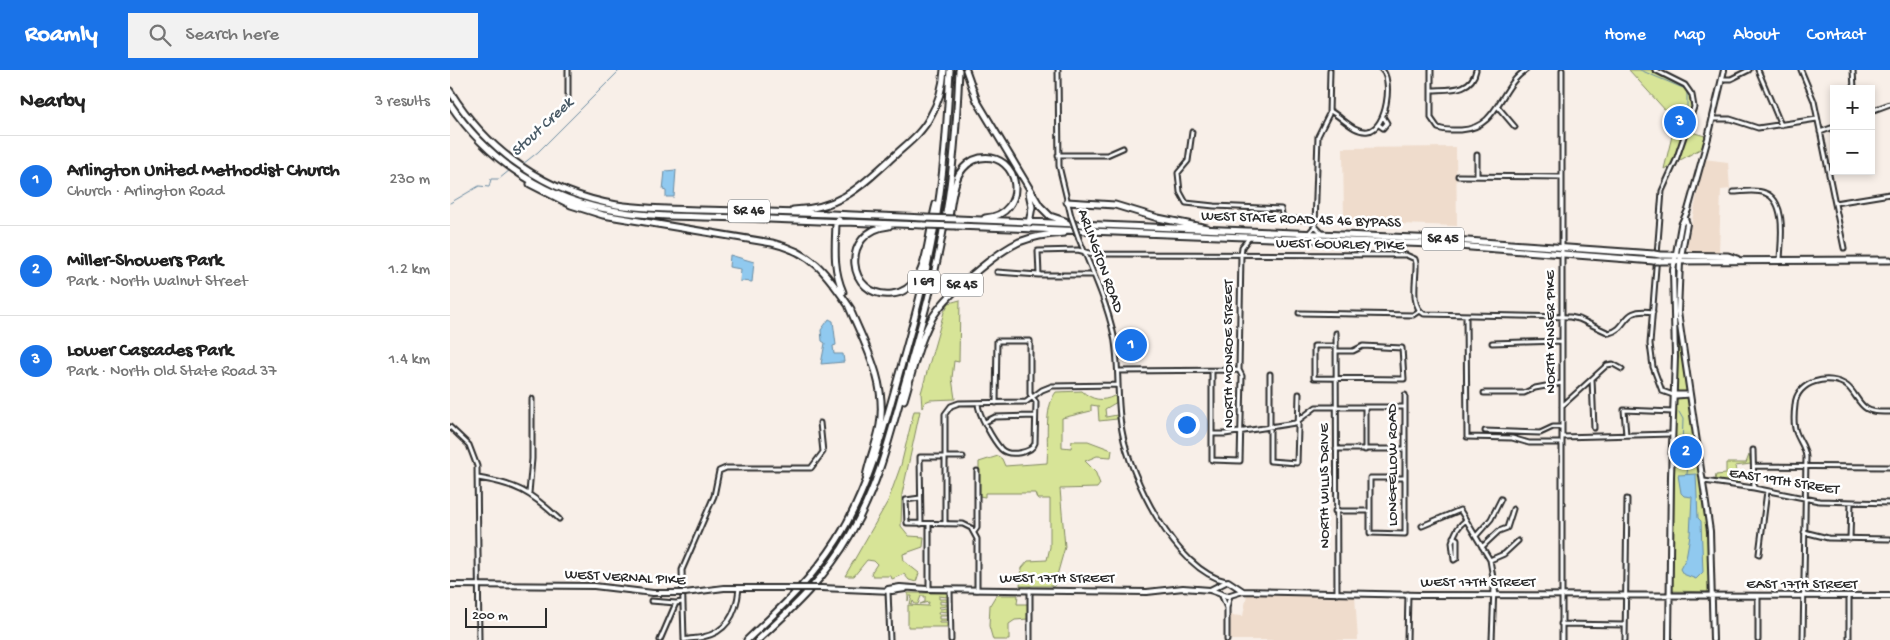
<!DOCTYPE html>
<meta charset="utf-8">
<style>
body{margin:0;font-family:"Gochi Hand",sans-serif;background:#f2f2f2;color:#222}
.controls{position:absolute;right:15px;top:15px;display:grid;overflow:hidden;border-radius:0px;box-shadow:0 2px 8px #0003}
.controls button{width:45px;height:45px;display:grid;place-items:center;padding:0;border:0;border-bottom:1px solid #e0e0e0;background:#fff;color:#222;font:25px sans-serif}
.scale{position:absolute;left:15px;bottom:12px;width:82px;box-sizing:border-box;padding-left:5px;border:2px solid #2b2b2b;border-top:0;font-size:14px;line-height:18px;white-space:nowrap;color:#2b2b2b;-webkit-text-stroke:4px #fff;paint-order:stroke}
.you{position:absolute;left:736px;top:354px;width:18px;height:18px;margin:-12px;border:4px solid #fff;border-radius:50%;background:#1a73e8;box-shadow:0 0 0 8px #1a73e833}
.badge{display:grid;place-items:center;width:32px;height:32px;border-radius:50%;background:#1a73e8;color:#fff;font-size:16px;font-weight:700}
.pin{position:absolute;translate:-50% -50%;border:2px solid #fff;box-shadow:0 1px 5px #0006}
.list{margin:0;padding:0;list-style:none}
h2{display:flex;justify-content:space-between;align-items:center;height:65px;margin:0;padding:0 20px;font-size:21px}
h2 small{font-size:16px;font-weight:400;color:#767676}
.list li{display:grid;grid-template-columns:32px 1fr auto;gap:15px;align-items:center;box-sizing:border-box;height:90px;padding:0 20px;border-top:1px solid #e0e0e0}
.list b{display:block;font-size:19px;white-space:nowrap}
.list p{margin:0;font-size:16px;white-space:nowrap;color:#767676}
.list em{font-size:16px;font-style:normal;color:#767676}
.icon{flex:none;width:28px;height:28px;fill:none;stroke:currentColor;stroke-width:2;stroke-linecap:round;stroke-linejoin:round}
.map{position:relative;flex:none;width:1440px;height:570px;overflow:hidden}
header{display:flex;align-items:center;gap:30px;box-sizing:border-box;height:70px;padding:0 25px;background:#1a73e8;color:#fff}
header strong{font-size:24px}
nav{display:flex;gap:28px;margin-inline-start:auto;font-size:18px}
.search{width:350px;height:45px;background:#f2f2f2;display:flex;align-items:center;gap:12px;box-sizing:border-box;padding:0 18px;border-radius:0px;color:#767676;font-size:19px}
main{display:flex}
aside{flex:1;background:#fff}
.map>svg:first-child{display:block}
.built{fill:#efdccc}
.green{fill:#d7e497;stroke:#818861}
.water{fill:#90c9ef;stroke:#688aa1}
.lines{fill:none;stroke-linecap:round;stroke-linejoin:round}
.stream{stroke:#688aa1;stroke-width:1}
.minor-casing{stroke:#2b2b2b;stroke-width:7}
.major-casing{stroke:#2b2b2b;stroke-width:8}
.highway-casing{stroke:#2b2b2b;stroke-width:9}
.minor{stroke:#fff;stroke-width:3}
.major{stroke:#fff;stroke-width:4}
.highway{stroke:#fff;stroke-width:5}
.minor-bridge-casing{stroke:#2b2b2b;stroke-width:7;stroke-linecap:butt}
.major-bridge-casing{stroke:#2b2b2b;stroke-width:8;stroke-linecap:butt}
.highway-bridge-casing{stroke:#2b2b2b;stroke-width:9;stroke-linecap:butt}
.minor-bridge{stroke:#fff;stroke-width:3}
.major-bridge{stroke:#fff;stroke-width:4}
.highway-bridge{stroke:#fff;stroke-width:5}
.labels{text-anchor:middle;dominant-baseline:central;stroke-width:5;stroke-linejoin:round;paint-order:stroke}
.shield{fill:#fff;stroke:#6b6b6b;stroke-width:1}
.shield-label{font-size:14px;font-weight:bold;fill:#2b2b2b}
.street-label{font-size:15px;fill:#2b2b2b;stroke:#fff}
.water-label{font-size:16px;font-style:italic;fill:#495a66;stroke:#fff}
</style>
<header>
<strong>Roamly</strong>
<div class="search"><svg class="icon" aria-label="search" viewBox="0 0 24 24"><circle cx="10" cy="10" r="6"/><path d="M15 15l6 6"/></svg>Search here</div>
<nav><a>Home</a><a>Map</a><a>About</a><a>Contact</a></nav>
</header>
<main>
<aside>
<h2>Nearby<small>3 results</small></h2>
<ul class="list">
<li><span class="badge">1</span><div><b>Arlington United Methodist Church</b><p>Church · Arlington Road</p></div><em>230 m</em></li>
<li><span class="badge">2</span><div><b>Miller-Showers Park</b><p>Park · North Walnut Street</p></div><em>1.2 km</em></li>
<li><span class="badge">3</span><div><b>Lower Cascades Park</b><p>Park · North Old State Road 37</p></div><em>1.4 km</em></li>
</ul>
</aside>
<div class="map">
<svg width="1440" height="570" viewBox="0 0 1440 570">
<rect width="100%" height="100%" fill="#f8efe8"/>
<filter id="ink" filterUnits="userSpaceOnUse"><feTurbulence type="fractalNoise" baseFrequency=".02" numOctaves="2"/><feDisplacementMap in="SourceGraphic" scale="10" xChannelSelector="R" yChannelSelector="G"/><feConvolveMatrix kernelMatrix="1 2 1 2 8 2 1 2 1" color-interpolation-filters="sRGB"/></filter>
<g filter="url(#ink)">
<!-- built -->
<path class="built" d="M1006 77 1007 156 894 152 893 78Z
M1254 89 1278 92 1280 119 1271 120 1269 182H1241L1237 176Z
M797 524 905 526 908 570H779V545L793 546Z"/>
<!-- green -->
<path class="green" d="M1179 0H1203L1238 20 1243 37 1238 61 1255 66 1252 78 1214 99 1223 62 1216 41Z
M510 230 509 292 504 291 502 308 505 329 480 330 475 332 472 338 471 323 494 242 499 233Z
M1225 244 1259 462 1262 522 1222 521 1227 285Z
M632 321C642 330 652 332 664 326L667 328V332L655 339 656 347 667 345V349L649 351 648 336 641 335V341L612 348V377L621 378 622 371H638L662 380 661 387 647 386 635 391 645 401 650 414 647 418 610 419 615 477 604 516H570L572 498 578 491 597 490 600 477V429H587L585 423H535V427L529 426V392L548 386 552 389 555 396 597 393C599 372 593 339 606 322Z
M464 341H470L452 424 451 456 459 466 474 467 473 477 453 484 454 491 469 503 466 512 459 510 454 504 442 509 441 506H423L421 503 427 494 424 491 417 490 404 506H395L438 431 451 395Z
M1299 385 1301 394 1285 396 1289 413H1286L1285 409 1280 410 1281 412 1265 410 1266 405 1276 404V393H1296Z
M458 523H497V527L489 526V529H497V532L490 531V534H497V536L489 537 490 539 497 538V542L489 541 488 544H497V546H489V549H497V551H489V553H497V557H458V535L478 536 479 532 470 534 475 532V526H471L468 534H465L463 531 462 534H460L462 526H459L458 531Z
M546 525H568L567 534H578V549L565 550 559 554V570H543L539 556 540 535Z"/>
<!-- water -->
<path class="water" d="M226 100 224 127H216V121L213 120 215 101Z
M280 185 304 192 302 212 290 211 291 199 279 197Z
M379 249 383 251 386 275 383 276 384 284H393L394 292 371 294 375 273 372 271 371 260Z
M1246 404 1248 448 1251 451 1253 502 1246 509 1233 504 1230 499 1236 488 1240 465 1242 427 1234 426 1231 423 1228 405Z"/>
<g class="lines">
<!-- stream -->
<path class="stream" d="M1190 0 1233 18 1237 22V43
M73 94 88 82 170 0
M0 133 29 116 39 117 41 109H49L60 100
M1229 342 1233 349 1232 377 1239 388 1237 404"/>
<defs>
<path id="minor" d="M118 0V28
M608 0 609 96 621 146
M981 0V48L988 58C995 61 1003 60 1011 60 1049 58 1049 17 1076 0
M1205 0 1235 15 1242 25 1244 37 1226 90 1212 121 1200 274 1203 297 1212 321 1226 326 1240 325
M1308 0 1331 55
M1351 0 1364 31 1394 178
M1403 0 1404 19
M1273 9H1281L1299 0
M982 20C999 19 1022 22 1026 0
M1048 37 1065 57
M880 41C892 47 904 63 918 61 937 59 943 9 932 0
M1421 41 1440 34
M1263 49H1280L1308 58 1367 49
M929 55 933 58 937 53 934 48
M742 62 738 91 728 103 730 122 736 133 764 136 831 139 833 149 866 150
M1370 62 1384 57
M608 85H657L673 78
M1027 85V106
M1008 106 1111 107
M1283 122C1292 122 1306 119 1315 123 1337 131 1331 171 1330 189
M1385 133 1440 124
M865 156 873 164
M859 163 865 156 868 66 879 44 880 0
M629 169C642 200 657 233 664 266 670 297 666 330 672 361 680 407 726 501 776 511
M547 202 589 205
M643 205H589L588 181 628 180 643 184 956 185 965 189 966 193C967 208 959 235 974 244L1120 247 1129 249 1159 263C1180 258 1170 237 1203 242
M849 243 963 245 969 241
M1016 246 1017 367 1062 368 1079 373H1112
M886 263 887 524
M1042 273 1112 271
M886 281H903L913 276 952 278 954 309 864 308V276H886
M668 301 789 300
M762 301V390L790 391 792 306 789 300 791 185 792 177 799 168
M820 304V391L847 393 849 324
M1142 309 1144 358
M1034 323H1074L1085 318 1112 313
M1224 324H1237
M528 333C528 344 543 370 551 379 559 387 582 383 585 373L586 332 580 324V271H547L546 333
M1112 336 1157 295 1163 294 1172 299
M535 352 545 347 585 346
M0 357 19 375 27 396 29 570
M1035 361 1090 363 1103 357H1112
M762 364H775L845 353 866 337H955
M1176 365 1174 340 1223 342
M1112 367 1222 364
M886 379H955
M915 380V337
M1303 380 1304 418
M1304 396 1440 397
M28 408C66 414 81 422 109 449
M955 408H920V463L955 464V325
M1254 411 1304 418 1369 431 1440 433
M79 423 82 389V329
M470 428 456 430 457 453 513 454 521 458 527 469V520
M885 441H920
M471 454 470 387H513
M479 454V519
M495 454V344L501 336 509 333 576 332 592 320 602 316 668 315
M972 456 1010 440 1040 490 1046 525
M524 462 527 458V401
M1354 462 1378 468 1440 469
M1026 466 1041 449 1051 429
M1003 467 1007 469V488L1004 490 1002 472C1005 462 1008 456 1016 450
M1400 469 1401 432
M1032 477 1049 461 1057 458 1063 439
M1309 484 1317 421
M1040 490 1054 484 1068 471
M500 520 501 570
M580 520V570
M438 521 440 570
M771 524 777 538
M201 531 226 533
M1111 554 1175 555
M234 569 232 500 264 426 269 401 276 398H361L373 382 370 353
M210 570 226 533 232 532
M234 570C240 568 247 569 253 567 278 562 287 541 289 518
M777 570V538L780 525
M957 570 958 524
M1042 570 1044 517
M1112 570V0
M1175 570 1177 429
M1308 570V527
M1353 570 1356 387C1355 376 1349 371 1346 362 1343 354 1344 343 1345 335 1346 311 1380 303 1397 316 1405 322 1408 334 1417 339 1424 343 1432 342 1440 342
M1399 570V526"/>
<path id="major" d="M1235 148 1237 154 1230 192 1228 242 1260 461 1263 570
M0 515 144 516 203 523H228
M371 518 442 521 455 519
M438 519 450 517 477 519 697 522 733 518 760 520 777 526 793 521 970 525 1440 526
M760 520 778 511 793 521
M235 523 274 518H341
M1219 570 1221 406 1225 287 1223 200 1231 155 1238 140 1258 68 1274 0"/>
<path id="highway" d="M516 0 527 31 590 136 600 146 615 151
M0 21C37 81 96 123 167 135 207 141 248 139 288 141 350 143 412 145 474 148
M0 34C38 91 98 131 167 141 207 148 250 146 291 148 352 150 412 153 473 155
M80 114 121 135 153 145 322 173C365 183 378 206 401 239
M617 132 665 135 708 148 757 158
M343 140C390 139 411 116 444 86 457 74 472 63 480 47 489 32 493 17 494 0
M507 149 989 169 1204 184
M389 150 386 154C385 178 383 199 393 222
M498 153C501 137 502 118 509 104 514 96 521 90 530 88 571 81 580 145 535 148
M579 153 582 137 579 123
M439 156C389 161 397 229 442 224 452 223 461 217 467 208 478 191 480 155 486 134
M506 156 982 174 1204 191
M1210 185 1278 186 1287 189
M1209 191 1440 190
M399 237C415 275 437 312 430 355 427 373 419 389 416 407
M454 330C462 304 468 274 481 250 495 225 544 184 569 172 584 166 599 164 614 163
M297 570C330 539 363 508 387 470 417 422 431 369 446 315 460 264 475 213 484 161 494 108 497 54 500 0
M308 570C343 538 377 506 400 465 428 417 440 366 455 312 471 256 487 201 496 143 504 96 507 48 509 0"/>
</defs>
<!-- minor casing -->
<use href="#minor" class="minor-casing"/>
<!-- major casing -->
<use href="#major" class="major-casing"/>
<!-- highway casing -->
<use href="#highway" class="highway-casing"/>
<!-- minor -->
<use href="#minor" class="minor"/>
<!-- major -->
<use href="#major" class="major"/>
<!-- highway -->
<use href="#highway" class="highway"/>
<defs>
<path id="minor-bridge" d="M621 146 629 169"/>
<path id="major-bridge" d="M341 518H371
M228 523H235"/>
<path id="highway-bridge" d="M474 148 507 149
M473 155 506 156
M1204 184 1210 185
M1204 191H1209"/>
</defs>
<!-- minor-bridge casing -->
<use href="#minor-bridge" class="minor-bridge-casing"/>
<!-- major-bridge casing -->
<use href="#major-bridge" class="major-bridge-casing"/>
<!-- highway-bridge casing -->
<use href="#highway-bridge" class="highway-bridge-casing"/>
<!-- minor-bridge -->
<use href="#minor-bridge" class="minor-bridge"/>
<!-- major-bridge -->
<use href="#major-bridge" class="major-bridge"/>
<!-- highway-bridge -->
<use href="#highway-bridge" class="highway-bridge"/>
</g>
</g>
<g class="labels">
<!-- shield labels -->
<g class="shield">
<rect x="278" y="129.5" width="42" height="23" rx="4"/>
<rect x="972" y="157.5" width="42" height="23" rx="4"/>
<rect x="458" y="200.5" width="32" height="23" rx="4"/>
<rect x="491" y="203.5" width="42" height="23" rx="4"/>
</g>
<g class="shield-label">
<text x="299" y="141">SR 46</text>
<text x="993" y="169">SR 45</text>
<text x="474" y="212">I 69</text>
<text x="512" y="215">SR 45</text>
</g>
<!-- street labels -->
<g class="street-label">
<text transform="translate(851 150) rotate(2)">WEST STATE ROAD 45 46 BYPASS</text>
<text transform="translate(890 175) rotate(1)">WEST GOURLEY PIKE</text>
<text transform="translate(650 191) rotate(70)">ARLINGTON ROAD</text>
<text transform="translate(1101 262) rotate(-90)">NORTH KINSER PIKE</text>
<text transform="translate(779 284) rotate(-90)">NORTH MONROE STREET</text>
<text transform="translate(943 395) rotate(-90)">LONGFELLOW ROAD</text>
<text transform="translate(1334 412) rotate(9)">EAST 19TH STREET</text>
<text transform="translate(875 416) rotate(-90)">NORTH WILLIS DRIVE</text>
<text transform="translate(175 508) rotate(3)">WEST VERNAL PIKE</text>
<text x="607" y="509">WEST 17TH STREET</text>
<text x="1028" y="513">WEST 17TH STREET</text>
<text x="1352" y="515">EAST 17TH STREET</text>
</g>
<!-- water labels -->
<g class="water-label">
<text transform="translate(93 58) rotate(-43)">Stout Creek</text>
</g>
</g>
</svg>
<div class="controls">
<button>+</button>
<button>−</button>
</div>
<div class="scale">200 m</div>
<div class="you"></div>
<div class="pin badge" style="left:681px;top:275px">1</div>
<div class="pin badge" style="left:1236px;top:382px">2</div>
<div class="pin badge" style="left:1230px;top:52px">3</div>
</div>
</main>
